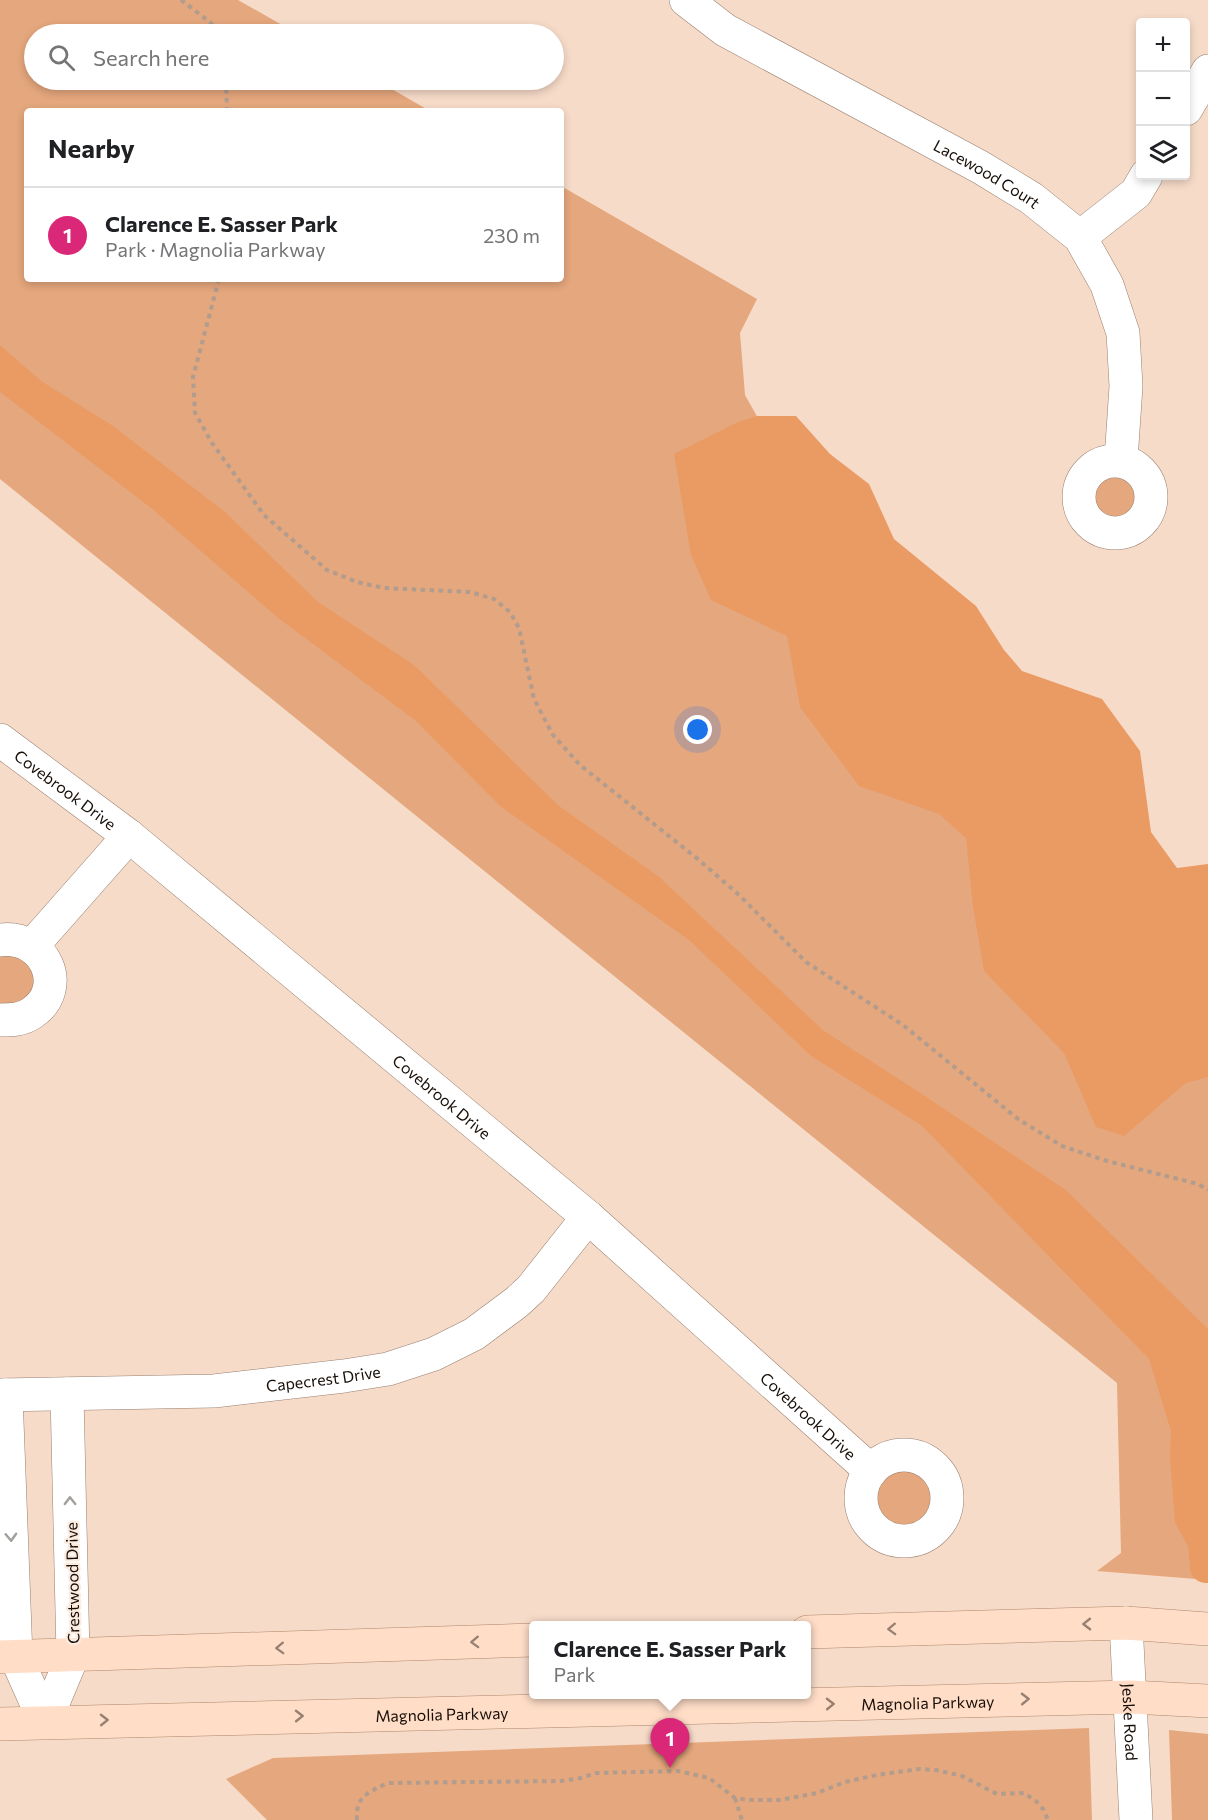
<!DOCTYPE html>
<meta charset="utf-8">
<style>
body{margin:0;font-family:Commissioner,sans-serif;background:#f6f6f6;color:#202124}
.controls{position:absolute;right:18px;top:18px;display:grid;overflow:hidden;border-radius:6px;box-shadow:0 3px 9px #0003}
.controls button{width:54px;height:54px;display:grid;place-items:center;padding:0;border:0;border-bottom:2px solid #e0e0e0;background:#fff;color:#202124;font:30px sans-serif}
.you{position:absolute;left:698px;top:730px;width:21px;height:21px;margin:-15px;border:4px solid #fff;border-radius:50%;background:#1a73e8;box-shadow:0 0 0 9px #1a73e833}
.badge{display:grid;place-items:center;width:39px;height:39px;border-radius:50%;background:#db2777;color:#fff;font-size:20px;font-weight:700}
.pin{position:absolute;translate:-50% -50px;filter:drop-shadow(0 2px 3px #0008)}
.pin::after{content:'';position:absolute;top:32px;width:21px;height:18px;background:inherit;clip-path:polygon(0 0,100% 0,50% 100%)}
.popup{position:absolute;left:529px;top:1621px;width:282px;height:78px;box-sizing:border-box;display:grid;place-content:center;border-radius:6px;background:#fff;filter:drop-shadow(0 2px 4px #0005);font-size:20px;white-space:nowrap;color:#757577}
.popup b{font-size:22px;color:#202124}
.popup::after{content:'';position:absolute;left:50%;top:100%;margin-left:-12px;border:12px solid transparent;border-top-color:#fff}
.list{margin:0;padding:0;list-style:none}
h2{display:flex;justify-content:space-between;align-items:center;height:78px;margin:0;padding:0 24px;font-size:26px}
h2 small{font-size:20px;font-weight:400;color:#757577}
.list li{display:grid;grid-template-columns:39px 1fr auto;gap:18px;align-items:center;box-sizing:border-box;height:96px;padding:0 24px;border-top:2px solid #e0e0e0}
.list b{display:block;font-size:22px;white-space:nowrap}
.list p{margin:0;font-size:20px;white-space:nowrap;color:#757577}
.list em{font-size:20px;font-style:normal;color:#757577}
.icon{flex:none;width:33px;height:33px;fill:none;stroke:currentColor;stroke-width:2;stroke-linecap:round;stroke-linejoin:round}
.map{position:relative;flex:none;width:1208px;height:1820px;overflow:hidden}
.search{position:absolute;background:#fff;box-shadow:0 3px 9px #0003;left:24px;top:24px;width:540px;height:66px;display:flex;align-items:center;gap:15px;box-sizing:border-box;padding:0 21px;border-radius:33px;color:#757577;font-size:22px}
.panel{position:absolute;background:#fff;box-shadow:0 3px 9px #0003;left:24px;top:108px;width:540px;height:174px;border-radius:6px}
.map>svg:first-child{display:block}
.green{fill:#e5a77d}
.water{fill:#ea9b64}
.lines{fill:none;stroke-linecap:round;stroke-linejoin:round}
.canal{stroke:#ea9b64;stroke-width:32}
.minor-casing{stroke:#987f6f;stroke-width:34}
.major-casing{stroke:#ae866c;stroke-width:34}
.path{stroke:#b29c8d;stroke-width:4;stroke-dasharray:4.5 4.5;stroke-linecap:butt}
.minor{stroke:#fff;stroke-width:33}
.major{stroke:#ffddc7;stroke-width:33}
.oneway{stroke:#a29f9c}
.oneway2{stroke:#978071}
.labels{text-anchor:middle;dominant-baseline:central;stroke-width:4.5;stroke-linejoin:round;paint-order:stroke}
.street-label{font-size:16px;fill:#170e08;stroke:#fcebdf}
</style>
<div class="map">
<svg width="1208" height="1820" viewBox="0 0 1208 1820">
<rect width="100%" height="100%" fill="#f7dbc9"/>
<!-- green -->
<path class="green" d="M0 0H238L298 34H34V80H376L430 111H27V279H561V186L757 299 740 333 745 395 767 434 1139 876 1208 893V1580L1097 1571 1121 1553 1117 1383 0 479Z
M1081 497a37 37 0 1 1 74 0a37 37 0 1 1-74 0Z
M9 942 51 990 0 1014V945Z
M865 1501a37 37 0 1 1 74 0a37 37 0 1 1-74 0Z
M1089 1728 1092 1820H267L226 1779 273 1758Z
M1169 1730 1208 1734V1820H1172Z"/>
<!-- water -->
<path class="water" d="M0 345 41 381 113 426 225 512 318 602 414 665 559 806 658 876 824 1031 919 1092 1066 1190 1208 1329V1544L1187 1545 1175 1522 1170 1458 1171 1431 1149 1359 921 1125 811 1056 689 940 500 806 416 721 277 617 151 508 0 392Z
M757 416H796L830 454 869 484 894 539 976 606 1004 650 1022 671 1102 699 1140 751 1151 832 1177 868 1208 864V1077L1186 1083 1124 1136 1096 1127 1064 1053 984 971 973 907 966 838 939 814 859 786 800 707 787 636 711 600 691 555 674 454 738 422Z"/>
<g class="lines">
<!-- canal -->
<path class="canal" d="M1200 1501 1206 1567"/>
<defs>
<g id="minor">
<path id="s1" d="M686 0 725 30 980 167 1031 198 1080 237 1107 285 1123 333 1126 386 1121 460"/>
<path d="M1186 109 1208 71"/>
<path d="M1080 237 1136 193 1146 176"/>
<circle cx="1115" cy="497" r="36"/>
<path id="s2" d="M0 740 129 836 588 1217 871 1471"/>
<path d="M0 940C45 934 69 988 32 1013 22 1020 11 1020 0 1020"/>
<path d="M32 946 129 836"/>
<path id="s3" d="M0 1395 214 1391 344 1376 388 1369 434 1354 474 1334 517 1302 531 1289 588 1217"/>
<path d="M6 1395 16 1657 45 1722"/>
<circle cx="904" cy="1498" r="43"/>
<path id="s4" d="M1126 1623 1136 1820"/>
<path d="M45 1722 73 1655 67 1394"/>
</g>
<g id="major">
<path d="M807 1632 1126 1623 1208 1629"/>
<path d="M0 1657 534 1640"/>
<path id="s5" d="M0 1724 1131 1697 1208 1701"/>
</g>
</defs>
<!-- minor casing -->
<use href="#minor" class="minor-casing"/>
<!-- major casing -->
<use href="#major" class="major-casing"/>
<!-- path -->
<path class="path" d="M181 0 210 22 220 34
M226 80 227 111
M219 279 193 377 195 413 212 443 264 515 327 570 357 582 384 588 470 592 494 599 510 612 519 628 534 699 553 735 580 765 699 860 739 895 806 962 903 1025 1018 1119 1062 1146 1107 1161 1198 1184 1208 1190
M735 1798 742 1820
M357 1820C355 1796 369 1792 388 1783L562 1781 581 1778 596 1773 678 1771 709 1778 735 1798 749 1800H780L817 1793 845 1782 877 1775 919 1769 936 1770 962 1776 997 1794 1024 1793 1036 1801 1043 1809 1048 1820"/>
<!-- minor -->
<use href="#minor" class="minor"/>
<!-- major -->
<use href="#major" class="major"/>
</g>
<!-- one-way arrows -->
<defs><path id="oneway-chevron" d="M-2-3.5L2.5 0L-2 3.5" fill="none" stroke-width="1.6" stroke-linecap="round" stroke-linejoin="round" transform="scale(1.5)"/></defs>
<g class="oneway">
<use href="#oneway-chevron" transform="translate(70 1501) rotate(-91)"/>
<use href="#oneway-chevron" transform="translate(11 1537) rotate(88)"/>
</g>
<g class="oneway2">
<use href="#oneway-chevron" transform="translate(1087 1624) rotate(179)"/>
<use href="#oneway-chevron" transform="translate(892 1629) rotate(178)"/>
<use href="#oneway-chevron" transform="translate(475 1642) rotate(178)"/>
<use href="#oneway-chevron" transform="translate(280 1648) rotate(178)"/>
<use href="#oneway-chevron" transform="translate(1025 1699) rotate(-1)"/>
<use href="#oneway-chevron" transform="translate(830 1704) rotate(-1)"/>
<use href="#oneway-chevron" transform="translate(299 1716) rotate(-1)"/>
<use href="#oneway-chevron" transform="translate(104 1720) rotate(-1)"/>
</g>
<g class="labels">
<!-- street labels -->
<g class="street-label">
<text stroke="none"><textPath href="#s1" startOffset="348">Lacewood Court</textPath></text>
<text stroke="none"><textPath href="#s2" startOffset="82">Covebrook Drive</textPath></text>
<text stroke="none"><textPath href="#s2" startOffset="568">Covebrook Drive</textPath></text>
<text stroke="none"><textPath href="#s3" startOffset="324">Capecrest Drive</textPath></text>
<text stroke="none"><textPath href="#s2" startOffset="1054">Covebrook Drive</textPath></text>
<text transform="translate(72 1583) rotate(-91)">Crestwood Drive</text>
<text stroke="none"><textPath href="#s5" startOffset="928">Magnolia Parkway</textPath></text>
<text stroke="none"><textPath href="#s5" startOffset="442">Magnolia Parkway</textPath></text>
<text stroke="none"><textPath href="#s4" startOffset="99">Jeske Road</textPath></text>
</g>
</g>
</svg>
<div class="controls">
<button>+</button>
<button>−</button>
<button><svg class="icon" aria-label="layers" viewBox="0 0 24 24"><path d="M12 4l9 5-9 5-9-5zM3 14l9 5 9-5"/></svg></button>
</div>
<div class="you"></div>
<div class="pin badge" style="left:670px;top:1768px">1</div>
<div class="popup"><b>Clarence E. Sasser Park</b>Park</div>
<div class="search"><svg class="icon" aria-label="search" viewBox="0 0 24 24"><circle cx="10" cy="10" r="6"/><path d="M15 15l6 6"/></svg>Search here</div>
<section class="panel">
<h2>Nearby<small></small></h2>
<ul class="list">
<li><span class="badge">1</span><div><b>Clarence E. Sasser Park</b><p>Park · Magnolia Parkway</p></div><em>230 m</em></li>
</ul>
</section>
</div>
